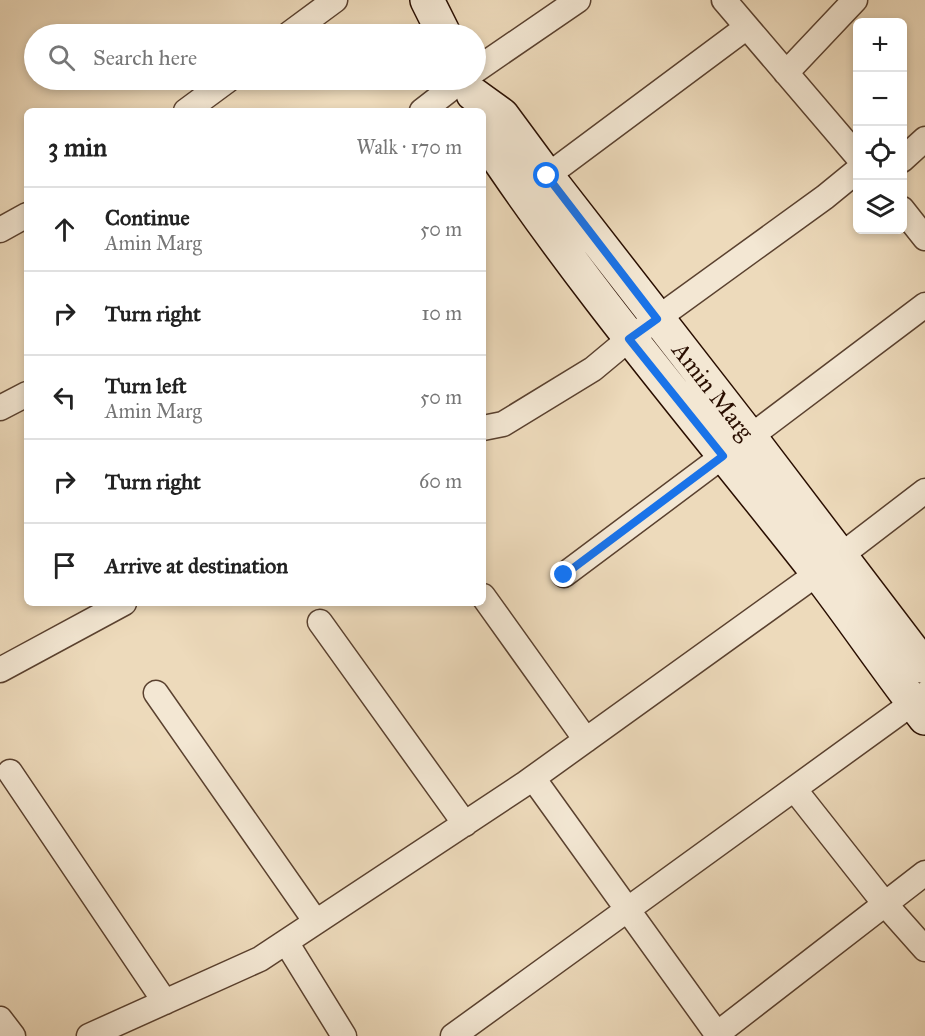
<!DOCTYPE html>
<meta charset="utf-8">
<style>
body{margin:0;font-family:"IM FELL Great Primer",serif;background:#f2f2f2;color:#222}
.controls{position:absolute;right:18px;top:18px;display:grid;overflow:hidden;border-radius:9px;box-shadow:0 3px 9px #0003}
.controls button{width:54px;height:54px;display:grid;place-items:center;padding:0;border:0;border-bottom:2px solid #e0e0e0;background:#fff;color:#222;font:30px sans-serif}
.stop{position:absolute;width:18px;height:18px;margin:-14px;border:4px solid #1a73e8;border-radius:50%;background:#fff}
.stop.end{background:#1a73e8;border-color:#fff;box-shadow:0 2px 6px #0008}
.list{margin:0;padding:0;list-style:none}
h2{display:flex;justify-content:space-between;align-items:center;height:78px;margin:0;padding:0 24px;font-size:26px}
h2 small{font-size:20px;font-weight:400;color:#767676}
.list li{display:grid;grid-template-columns:39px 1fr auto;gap:18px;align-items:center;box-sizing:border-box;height:84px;padding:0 24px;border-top:2px solid #e0e0e0}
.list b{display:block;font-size:22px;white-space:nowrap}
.list p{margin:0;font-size:20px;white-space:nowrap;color:#767676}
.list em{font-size:20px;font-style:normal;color:#767676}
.icon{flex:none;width:33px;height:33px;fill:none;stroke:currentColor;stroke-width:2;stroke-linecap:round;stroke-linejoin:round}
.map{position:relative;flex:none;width:925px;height:1036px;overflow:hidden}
.search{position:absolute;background:#fff;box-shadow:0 3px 9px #0003;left:24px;top:24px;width:462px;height:66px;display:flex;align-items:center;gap:15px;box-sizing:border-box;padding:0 21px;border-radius:33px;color:#767676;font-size:22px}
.panel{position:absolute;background:#fff;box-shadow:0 3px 9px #0003;left:24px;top:108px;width:462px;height:498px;border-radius:9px}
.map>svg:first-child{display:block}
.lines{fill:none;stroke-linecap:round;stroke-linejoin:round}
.street-casing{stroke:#5a412f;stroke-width:27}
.secondary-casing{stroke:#290e00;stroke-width:36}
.street{stroke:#f3e7d3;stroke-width:24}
.secondary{stroke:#f3e7d3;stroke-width:33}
.route{stroke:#1a73e8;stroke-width:8}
.labels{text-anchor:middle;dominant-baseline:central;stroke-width:6;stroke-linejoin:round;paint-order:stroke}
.street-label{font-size:24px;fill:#290e00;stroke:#f3e7d3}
</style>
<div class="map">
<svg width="925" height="1036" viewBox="0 0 925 1036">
<rect width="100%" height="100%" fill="#eddabb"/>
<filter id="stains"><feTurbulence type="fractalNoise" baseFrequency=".00333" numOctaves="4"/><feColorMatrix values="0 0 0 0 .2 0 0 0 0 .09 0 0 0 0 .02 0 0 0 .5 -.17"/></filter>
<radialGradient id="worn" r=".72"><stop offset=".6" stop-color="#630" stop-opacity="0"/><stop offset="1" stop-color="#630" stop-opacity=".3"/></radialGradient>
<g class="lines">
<defs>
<path id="street" d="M724 0 858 157
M289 34 335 0
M476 70 578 0
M786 73 855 0
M186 111 228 80
M422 111 462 80
M902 160 925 139
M547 176 747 27
M902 209 925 238
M0 230 27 215
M0 408 27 394
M483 428 503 424 593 369 629 339 825 197 858 170
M750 437 925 305
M564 575 723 456
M483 596 586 740
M320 622 465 824
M0 670 124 603
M156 693 316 922
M10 772 165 1002
M533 778 717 1034 925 873
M795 790 885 904 925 949
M286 942 344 1036
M0 1019 13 1036
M89 1036 260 959 526 783 818 573 925 491
M453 1036 925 694"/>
<path id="secondary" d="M427 0 444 34
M473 94 502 115 547 176 750 437 925 667
M483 136C584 289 704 428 817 572 854 620 888 671 925 718"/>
</defs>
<!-- street casing -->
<use href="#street" class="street-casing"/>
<!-- secondary casing -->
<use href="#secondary" class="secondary-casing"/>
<!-- street -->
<use href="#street" class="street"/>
<!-- secondary -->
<use href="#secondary" class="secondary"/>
</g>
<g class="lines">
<!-- route -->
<path class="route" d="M547 176 657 319 629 339 723 456 564 575"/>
</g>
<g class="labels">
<!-- street labels -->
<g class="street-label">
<text transform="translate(713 391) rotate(52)">Amin Marg</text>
</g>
</g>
<rect width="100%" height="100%" filter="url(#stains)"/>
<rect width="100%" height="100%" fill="url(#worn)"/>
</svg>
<div class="controls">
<button>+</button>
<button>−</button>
<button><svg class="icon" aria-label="locate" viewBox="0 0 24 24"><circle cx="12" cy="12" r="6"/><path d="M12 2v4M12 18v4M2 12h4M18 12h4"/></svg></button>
<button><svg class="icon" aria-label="layers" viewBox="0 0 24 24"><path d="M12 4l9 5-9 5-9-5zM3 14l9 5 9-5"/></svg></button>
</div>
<div class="stop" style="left:547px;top:176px"></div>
<div class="stop end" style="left:564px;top:575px"></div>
<div class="search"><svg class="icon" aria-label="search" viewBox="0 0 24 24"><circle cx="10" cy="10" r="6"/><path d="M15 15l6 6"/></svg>Search here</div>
<section class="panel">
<h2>3 min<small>Walk · 170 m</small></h2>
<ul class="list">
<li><svg class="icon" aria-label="ahead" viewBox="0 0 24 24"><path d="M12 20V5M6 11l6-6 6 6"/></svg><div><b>Continue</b><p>Amin Marg</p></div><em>50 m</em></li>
<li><svg class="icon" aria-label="right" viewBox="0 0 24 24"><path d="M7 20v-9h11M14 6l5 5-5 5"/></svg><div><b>Turn right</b></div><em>10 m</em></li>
<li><svg class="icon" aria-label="left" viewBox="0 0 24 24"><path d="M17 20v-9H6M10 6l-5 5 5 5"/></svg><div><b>Turn left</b><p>Amin Marg</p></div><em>50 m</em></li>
<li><svg class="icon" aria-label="right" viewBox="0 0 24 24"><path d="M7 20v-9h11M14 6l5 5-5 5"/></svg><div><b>Turn right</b></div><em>60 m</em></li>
<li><svg class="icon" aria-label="arrive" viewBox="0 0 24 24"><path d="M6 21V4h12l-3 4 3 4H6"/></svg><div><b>Arrive at destination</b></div></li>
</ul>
</section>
</div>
